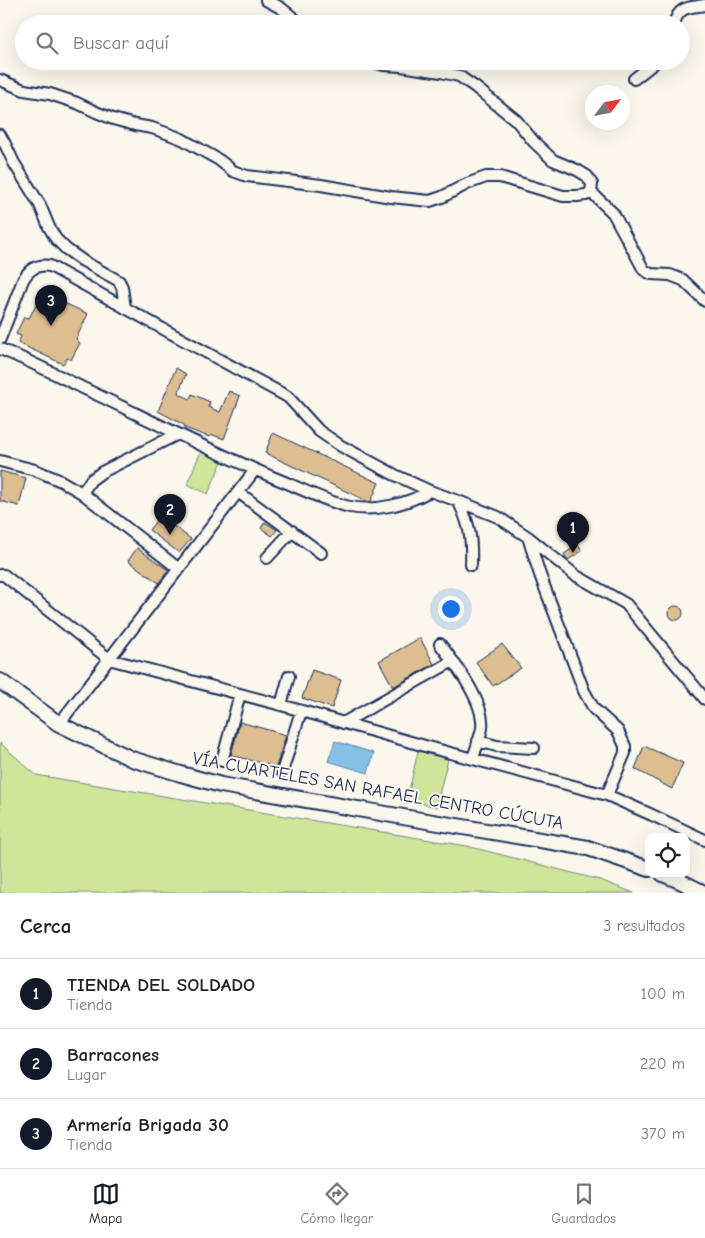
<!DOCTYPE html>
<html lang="es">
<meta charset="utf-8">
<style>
body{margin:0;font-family:"Comic Neue",sans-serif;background:#f6f6f6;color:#222}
.controls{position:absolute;right:15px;bottom:15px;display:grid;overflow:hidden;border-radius:10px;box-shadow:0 5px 20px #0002}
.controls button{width:45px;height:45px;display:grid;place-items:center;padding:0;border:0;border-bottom:1px solid #e0e0e0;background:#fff;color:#222;font:25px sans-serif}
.compass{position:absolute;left:585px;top:85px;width:45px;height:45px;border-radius:50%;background:#fff;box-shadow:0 5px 20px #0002;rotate:58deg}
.you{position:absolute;left:450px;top:608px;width:18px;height:18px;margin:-12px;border:4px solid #fff;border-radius:50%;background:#1a73e8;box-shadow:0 0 0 8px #1a73e833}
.badge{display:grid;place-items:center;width:32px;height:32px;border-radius:50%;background:#111827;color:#fff;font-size:16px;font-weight:700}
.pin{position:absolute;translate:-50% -41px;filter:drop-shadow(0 1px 2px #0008)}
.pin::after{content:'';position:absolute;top:26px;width:18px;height:15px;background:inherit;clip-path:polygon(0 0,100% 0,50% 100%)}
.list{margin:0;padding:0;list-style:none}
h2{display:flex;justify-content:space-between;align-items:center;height:65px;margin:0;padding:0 20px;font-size:21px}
h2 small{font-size:16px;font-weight:400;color:#767676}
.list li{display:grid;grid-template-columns:32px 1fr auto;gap:15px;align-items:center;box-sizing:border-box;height:70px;padding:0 20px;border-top:1px solid #e0e0e0}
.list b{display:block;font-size:19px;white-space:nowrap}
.list p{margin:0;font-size:16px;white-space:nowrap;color:#767676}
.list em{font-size:16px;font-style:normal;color:#767676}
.icon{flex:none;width:28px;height:28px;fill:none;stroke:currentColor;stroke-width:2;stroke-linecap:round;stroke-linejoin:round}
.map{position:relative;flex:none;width:705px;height:893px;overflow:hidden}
.search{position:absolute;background:#fff;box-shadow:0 5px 20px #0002;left:15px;right:15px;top:15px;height:55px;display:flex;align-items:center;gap:12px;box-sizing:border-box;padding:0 18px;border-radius:28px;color:#767676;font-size:19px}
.sheet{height:275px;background:#fff}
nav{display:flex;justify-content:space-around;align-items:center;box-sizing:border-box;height:70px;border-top:1px solid #e0e0e0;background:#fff;font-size:14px;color:#767676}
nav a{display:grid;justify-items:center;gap:2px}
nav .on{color:#111827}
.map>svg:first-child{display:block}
.green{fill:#cee59a;stroke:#748a7c}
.water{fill:#86c0e5;stroke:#5b86af}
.building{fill:#dcbe90;stroke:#1b2f5e}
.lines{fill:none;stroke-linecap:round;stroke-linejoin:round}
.minor-casing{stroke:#1b2f5e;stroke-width:14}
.major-casing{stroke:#1b2f5e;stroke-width:18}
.minor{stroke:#fbf7ec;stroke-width:10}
.major{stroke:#fbf7ec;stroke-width:14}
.labels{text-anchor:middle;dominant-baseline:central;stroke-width:4;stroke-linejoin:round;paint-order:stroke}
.street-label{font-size:18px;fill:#1b2f5e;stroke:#fbf7ec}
</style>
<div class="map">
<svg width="705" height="893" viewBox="0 0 705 893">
<rect width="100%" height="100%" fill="#fbf7ec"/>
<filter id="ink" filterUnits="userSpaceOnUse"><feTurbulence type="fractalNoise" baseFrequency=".02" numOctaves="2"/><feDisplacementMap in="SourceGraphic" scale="10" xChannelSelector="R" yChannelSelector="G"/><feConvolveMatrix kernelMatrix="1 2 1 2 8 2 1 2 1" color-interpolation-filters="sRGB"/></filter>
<g filter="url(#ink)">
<!-- green -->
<path class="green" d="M202 449 223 459 208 494 187 484Z
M0 743 36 775 467 846 600 880 634 893H0Z
M418 751 448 759 436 807 407 800Z"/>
<!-- water -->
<path class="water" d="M335 741 374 753 368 773 328 761Z"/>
<!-- building -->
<path class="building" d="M43 293 88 314 76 339 80 343 71 360 67 358 63 364 18 343 21 336 16 334 24 317 29 318Z
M176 368 186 374 178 393 190 399 192 394 210 402 208 407 220 412 229 391 240 396 224 439 213 435 209 437 185 428 184 425 158 411Z
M273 433 379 483 371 501 369 502 288 464 265 453Z
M0 471 26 478 19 506 0 501Z
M160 516 191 539 179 553 149 530Z
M265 522 277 530 272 536 261 528Z
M578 545 582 551 568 560 564 554Z
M137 548 168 570 159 583 128 561Z
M669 613a7 7 0 1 1 14 0a7 7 0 1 1-14 0Z
M420 638 434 664 393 687 379 661Z
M502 644 521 668 493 686 476 662Z
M312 670 341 680 332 708 302 698Z
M240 722 286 735 276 767 231 755Z
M644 746 683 763 672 789 635 769Z"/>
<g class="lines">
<defs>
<path id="minor" d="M266 0 281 8 301 24
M674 24C679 5 690 8 705 5
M371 61 384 65 401 66 441 72 459 76 475 87 516 120 534 142 553 160 577 170 587 176 592 184 591 192
M634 79 657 61
M0 80 24 90 50 94 77 103 96 112 113 119 135 125 152 128 169 134 182 139 219 160 233 171 247 176 321 185 391 197 430 201 442 197 467 184 486 177H500L563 196H577L586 195 591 192
M0 135 5 144 14 163 40 205 49 227 56 239 66 249 83 261 119 281 122 287 125 308
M591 192 613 213 644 270 651 274 670 275 683 280 705 301
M0 339 23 280C29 269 37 264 50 266L165 330 288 397 319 431 341 446 395 475 430 491 458 501 498 517 528 537 575 575 626 604 705 699
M0 349C28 360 55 374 83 388 146 418 210 451 275 478 298 487 326 502 350 507 376 512 407 504 430 491
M0 461 35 470 61 481 82 493 179 569
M238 492 321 553
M82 493 91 480 102 472 178 434
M458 501C470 523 472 540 471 565
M528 537 540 575 584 691 594 709 618 731 625 746V753L607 795
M267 558 292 531
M0 575H4L109 659 281 705 432 748 607 795 652 815 705 840
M440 644C455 664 485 702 482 728 480 738 476 749 473 758
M281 705 289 676
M343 723 453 661
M59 724 255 470
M478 741 497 746 534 748
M222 761 240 694
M282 772 301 711"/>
<path id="major" d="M0 681 59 724 132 759 181 774 221 785 409 818 588 848 649 869
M663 874 680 881 704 893"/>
</defs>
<!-- minor casing -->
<use href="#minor" class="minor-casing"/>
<!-- major casing -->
<use href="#major" class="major-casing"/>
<!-- minor -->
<use href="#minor" class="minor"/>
<!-- major -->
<use href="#major" class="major"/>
</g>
</g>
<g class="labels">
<!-- street labels -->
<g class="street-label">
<text transform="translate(378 791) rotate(10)">VÍA CUARTELES SAN RAFAEL CENTRO CÚCUTA</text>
</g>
</g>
</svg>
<div class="controls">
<button><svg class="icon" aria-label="locate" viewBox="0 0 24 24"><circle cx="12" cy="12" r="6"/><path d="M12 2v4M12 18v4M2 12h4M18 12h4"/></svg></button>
</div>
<svg class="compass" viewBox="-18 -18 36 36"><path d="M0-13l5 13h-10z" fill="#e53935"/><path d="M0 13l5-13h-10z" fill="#767676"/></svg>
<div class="you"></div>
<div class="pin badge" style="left:573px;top:553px">1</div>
<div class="pin badge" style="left:170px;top:535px">2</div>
<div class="pin badge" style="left:51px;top:326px">3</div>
<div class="search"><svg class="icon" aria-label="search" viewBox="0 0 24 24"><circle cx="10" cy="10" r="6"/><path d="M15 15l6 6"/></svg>Buscar aquí</div>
</div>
<section class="sheet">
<h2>Cerca<small>3 resultados</small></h2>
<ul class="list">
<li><span class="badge">1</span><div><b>TIENDA DEL SOLDADO</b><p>Tienda</p></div><em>100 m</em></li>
<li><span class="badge">2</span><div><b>Barracones</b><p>Lugar</p></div><em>220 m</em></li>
<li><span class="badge">3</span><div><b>Armería Brigada 30</b><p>Tienda</p></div><em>370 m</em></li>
</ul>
</section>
<nav>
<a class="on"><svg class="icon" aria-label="map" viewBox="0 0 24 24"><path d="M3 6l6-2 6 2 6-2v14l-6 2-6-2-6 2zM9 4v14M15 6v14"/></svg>Mapa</a>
<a><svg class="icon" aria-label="directions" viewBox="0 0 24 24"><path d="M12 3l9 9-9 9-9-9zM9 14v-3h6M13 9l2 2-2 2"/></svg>Cómo llegar</a>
<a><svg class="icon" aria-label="saved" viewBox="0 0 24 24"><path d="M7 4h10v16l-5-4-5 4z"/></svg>Guardados</a>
</nav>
